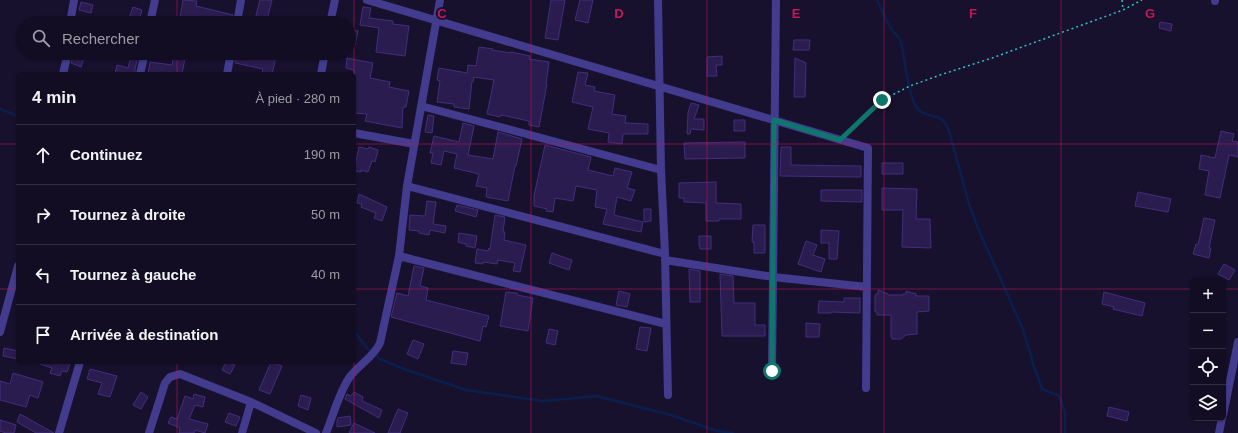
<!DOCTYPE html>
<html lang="fr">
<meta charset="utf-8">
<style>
body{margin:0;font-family:Helvetica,sans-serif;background:#1f1b2f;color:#f1f3f6}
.controls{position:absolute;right:12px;bottom:12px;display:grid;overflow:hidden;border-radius:6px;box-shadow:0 1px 3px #0004}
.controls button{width:36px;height:36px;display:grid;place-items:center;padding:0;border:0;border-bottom:1px solid #312d40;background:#120d22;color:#f1f3f6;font:20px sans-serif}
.stop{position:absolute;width:12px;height:12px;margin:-9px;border:3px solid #0f766e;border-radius:50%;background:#fff}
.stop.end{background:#0f766e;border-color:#fff;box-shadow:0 1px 4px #0008}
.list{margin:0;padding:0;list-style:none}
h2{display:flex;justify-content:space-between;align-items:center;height:52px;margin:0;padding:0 16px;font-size:17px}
h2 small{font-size:13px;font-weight:400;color:#9c9ca5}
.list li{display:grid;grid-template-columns:26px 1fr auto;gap:12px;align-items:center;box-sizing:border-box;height:60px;padding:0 16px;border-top:1px solid #312d40}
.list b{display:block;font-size:15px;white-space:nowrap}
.list em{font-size:13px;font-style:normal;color:#9c9ca5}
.icon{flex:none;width:22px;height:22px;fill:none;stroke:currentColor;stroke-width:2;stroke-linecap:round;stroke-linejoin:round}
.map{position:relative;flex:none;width:1238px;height:433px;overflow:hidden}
.search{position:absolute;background:#120d22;box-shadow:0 1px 3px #0004;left:16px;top:16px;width:340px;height:44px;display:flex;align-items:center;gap:10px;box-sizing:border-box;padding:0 14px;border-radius:22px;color:#9c9ca5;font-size:15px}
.panel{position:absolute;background:#120d22;box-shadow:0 1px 3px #0004;left:16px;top:72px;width:340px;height:292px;border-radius:6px}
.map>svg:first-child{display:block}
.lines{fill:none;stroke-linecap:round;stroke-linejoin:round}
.stream{stroke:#0a1f4e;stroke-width:2.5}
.building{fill:#2a1c4f;stroke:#422e7c}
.path{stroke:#2dc3c3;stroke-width:1.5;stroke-dasharray:2 3;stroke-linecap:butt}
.minor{stroke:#433b8e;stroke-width:8}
.route{stroke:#0f766e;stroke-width:5}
.grid{fill:none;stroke:#c2185b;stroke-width:1;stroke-opacity:0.55}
.grid-label{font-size:13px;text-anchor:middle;font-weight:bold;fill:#c2185b;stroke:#18112e;stroke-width:4;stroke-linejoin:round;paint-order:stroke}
</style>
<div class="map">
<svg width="1238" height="433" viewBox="0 0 1238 433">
<rect width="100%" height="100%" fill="#18112e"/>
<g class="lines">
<!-- stream -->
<path class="stream" d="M877 0C882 10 886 21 892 30 895 34 900 38 901 42 905 58 908 100 919 110 925 116 935 115 941 119 945 121 947 127 949 131L969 204 977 226 1022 327 1030 352 1033 364 1042 389 1059 396 1065 412V433
M0 109 18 116
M354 331 367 348 380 359 404 369 466 390 543 401 596 396 671 415 717 431 733 433"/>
</g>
<!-- building -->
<path class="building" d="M183 0 197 1 196 6 233 15 232 23H222L195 17V19L180 17Z
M260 0H272L266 23H254Z
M551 0H565L558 40 545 38Z
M580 0H593L588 23 575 20Z
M81 2 93 5 91 13 79 10Z
M133 7 142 10 139 21 129 18Z
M363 7 371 8 369 18 393 21V24L409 26 405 56 376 52 379 28 360 25Z
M1160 22 1172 24 1171 31 1159 28Z
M350 30 358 31 355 45 349 44Z
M794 40H810L809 50H793Z
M479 47 493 49 492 50 511 53V52L530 56 529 59 549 62 546 84H547L539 127 529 125V121L501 115 500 117 487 114 494 80 474 77 473 82 472 81 469 109 454 107V104L437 102 440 81 437 80 439 68 467 73 468 65 476 66Z
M75 53H80L85 55 81 67 71 63Z
M132 53H139L135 69V74H115L117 65 128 68Z
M174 53H186L182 74H148L150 62 172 65Z
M236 53H277L272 74H262L263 69 235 63Z
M722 56V65H716L717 76H707V57Z
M347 58 373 63 370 78 390 82 389 87 409 91 406 107H403L402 128 365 121 367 114 354 113V70L346 68Z
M795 58 806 63 805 97H794Z
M578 72 588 73 585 85 595 87 594 91 615 95 612 114 626 116 625 123 648 124V134H623L622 144 608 142 609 133 588 129 593 107 572 102Z
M691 103 699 105 694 119H704V130L691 129 690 134H687L688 113Z
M428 115 434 116 432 133 425 132Z
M734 120H745V131H734Z
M463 123 474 126 468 155 493 159 498 132 522 139 516 166H515L508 201 486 197 487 188 476 186 479 174 454 168 457 154 444 151 441 165 431 163 433 153H430L434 136 459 142Z
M1221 131 1234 134 1232 141 1238 142V157L1229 155 1220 198 1205 195 1209 171 1199 169 1201 155 1215 158Z
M745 142V158L685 159 684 143Z
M545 145 591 157 588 170 613 176 615 168 632 172 627 188 635 190 631 201 617 197 614 215 643 222 641 232 603 224 607 209 595 207 597 190 576 186 573 201 555 198 553 212 546 211 547 209 534 206V196Z
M359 147 368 149 369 147 378 150 375 162 372 161 368 172 361 170V172L354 171Z
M781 147H791V165L861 166V177L780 176Z
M882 163H903V174H882Z
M716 182V203L741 204V219H719V221H706V203L684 202V198H679V183Z
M882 188 917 189 916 219H930L931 248 902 247 903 210H882Z
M821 190H862V202L821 201Z
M1138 192 1171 199 1168 212 1135 206Z
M359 194 387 207 382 221 374 218 376 213 361 207 362 204 357 203Z
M427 201 436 202 433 224 446 226 445 233 430 230 429 235 419 233V231L409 230 410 215 425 216Z
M457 205 478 210 476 217 455 211Z
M644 209H651V221L644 222Z
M495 215 505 217 503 232H505L504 240 526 245 520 272 513 271 515 263 498 260 497 264 483 262V264L475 263 477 249 488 251 489 248 490 249Z
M1204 218 1215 220 1209 248H1211L1209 258 1193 254 1196 244 1198 245Z
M753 225H765V253H754V242H752Z
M821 230 839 231 837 259H829V243H821Z
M459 233 477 236 475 248 466 246V244L458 242Z
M699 236H711V249H700V246H699Z
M806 241 817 245 813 255 825 259 821 272 798 264Z
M552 253 572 260 569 270 549 263Z
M1224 264 1235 270 1229 280 1218 274Z
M414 266 424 268 420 286 428 288 426 300 489 316 486 327 483 326 480 341 391 317 397 293 408 296Z
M689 269 700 271V302H690Z
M720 274 733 276 734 303H755V325H765V336H722Z
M878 290 888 294V295H903V294H906V291L916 294V296H929V311L917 312V334L906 335 901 339H892V337H891V315H877V312H875V296L876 294H878Z
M619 291 630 294 627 307 616 305Z
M506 292 517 293V295L533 298 528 331 500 326Z
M1104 292 1145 303 1142 316 1113 309 1114 307 1102 304Z
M844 298H860V313L831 312V313H818L819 301 844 302Z
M806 323 820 324 819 337H806Z
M640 327 651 328 647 351 636 349Z
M549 329 558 331 555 345 546 343Z
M413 340 424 344 418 359 407 354Z
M4 348 18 351V359L3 356Z
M453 351 468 353 466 365 451 363Z
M37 362H62L70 364 67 372 62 371 60 376 50 373 52 368 37 363Z
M226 362 235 365 230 374 222 370Z
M271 362 282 366 270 394 259 390Z
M90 369 117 376 110 397 98 394 102 383 87 379Z
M13 373 43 382 38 398 30 395 26 407 0 400V381L10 384Z
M141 392 148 397 141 409 133 405Z
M354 392 363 397 362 401 382 410 379 418 345 399 347 394 351 396Z
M194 394 205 397 203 407 195 405 189 419 208 424 205 433 195 430 194 433H179L180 428 168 423 171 417 177 419 185 396 193 399Z
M301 395 311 398 308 410 298 406Z
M1109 407 1129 412 1127 421 1107 416Z
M398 409 408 413 400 433H388Z
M229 413 240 417 236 426 225 422Z
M20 414 54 433H36L17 422Z
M350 416 351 425 337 427V421L338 418Z
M0 420 16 425 14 433H6L0 431Z
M354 423 375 433H349Z"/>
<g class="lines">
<!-- path -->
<path class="path" d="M1122 0 1123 10
M848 133 882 100 910 86 940 75 992 58 1123 10 1142 0"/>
<!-- minor -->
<path class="minor" d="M367 0 868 148 866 388
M658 0 661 170 665 254 668 395
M1215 1V0
M70 23 74 0
M150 23 155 0
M237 23 241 0
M330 23 335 0
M63 74 66 61V53
M140 74 145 53
M227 74 231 53
M321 74 325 53
M421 106 661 170
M354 133 414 144
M407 186 665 254
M399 256 666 324
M665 260 773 277 867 287
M0 332 18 266
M772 371 776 0
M1223 415 1238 342
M59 433 80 362
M149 433 165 383 170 377 180 374 251 402 316 433
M242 433 251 402
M326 433C333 416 339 393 349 378 358 365 374 357 380 343L399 256 407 186 440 0
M1219 433 1222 418"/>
</g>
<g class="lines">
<!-- route -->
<path class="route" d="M772 371 774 120 840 140 882 100"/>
</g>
<!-- grid -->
<path class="grid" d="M177 0V23M354 0V74M531 0V433M707 0V433M884 0V433M1061 0V433M177 53V74M0 144H18M354 144H1238M0 289H18M354 289H1193M1223 289H1238M177 362V433M354 362V433"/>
<g class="grid-label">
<text x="442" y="18">C</text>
<text x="619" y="18">D</text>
<text x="796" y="18">E</text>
<text x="973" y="18">F</text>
<text x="1150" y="18">G</text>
</g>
</svg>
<div class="controls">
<button>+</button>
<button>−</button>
<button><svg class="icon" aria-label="locate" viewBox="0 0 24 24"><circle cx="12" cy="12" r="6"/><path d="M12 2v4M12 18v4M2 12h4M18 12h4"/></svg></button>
<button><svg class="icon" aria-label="layers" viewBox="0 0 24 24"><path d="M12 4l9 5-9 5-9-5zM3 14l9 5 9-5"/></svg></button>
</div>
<div class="stop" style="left:772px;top:371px"></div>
<div class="stop end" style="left:882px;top:100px"></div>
<div class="search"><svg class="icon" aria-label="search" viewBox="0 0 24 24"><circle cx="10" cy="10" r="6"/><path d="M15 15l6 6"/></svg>Rechercher</div>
<section class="panel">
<h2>4 min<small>À pied · 280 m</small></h2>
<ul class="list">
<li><svg class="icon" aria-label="ahead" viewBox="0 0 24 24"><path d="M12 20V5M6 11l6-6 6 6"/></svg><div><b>Continuez</b></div><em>190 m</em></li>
<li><svg class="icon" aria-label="right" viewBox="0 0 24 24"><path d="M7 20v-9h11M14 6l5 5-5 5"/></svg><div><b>Tournez à droite</b></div><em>50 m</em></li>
<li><svg class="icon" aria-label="left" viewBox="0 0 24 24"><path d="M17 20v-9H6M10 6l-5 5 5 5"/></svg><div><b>Tournez à gauche</b></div><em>40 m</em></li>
<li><svg class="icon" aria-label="arrive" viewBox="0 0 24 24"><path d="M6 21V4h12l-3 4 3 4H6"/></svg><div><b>Arrivée à destination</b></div></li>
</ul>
</section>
</div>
